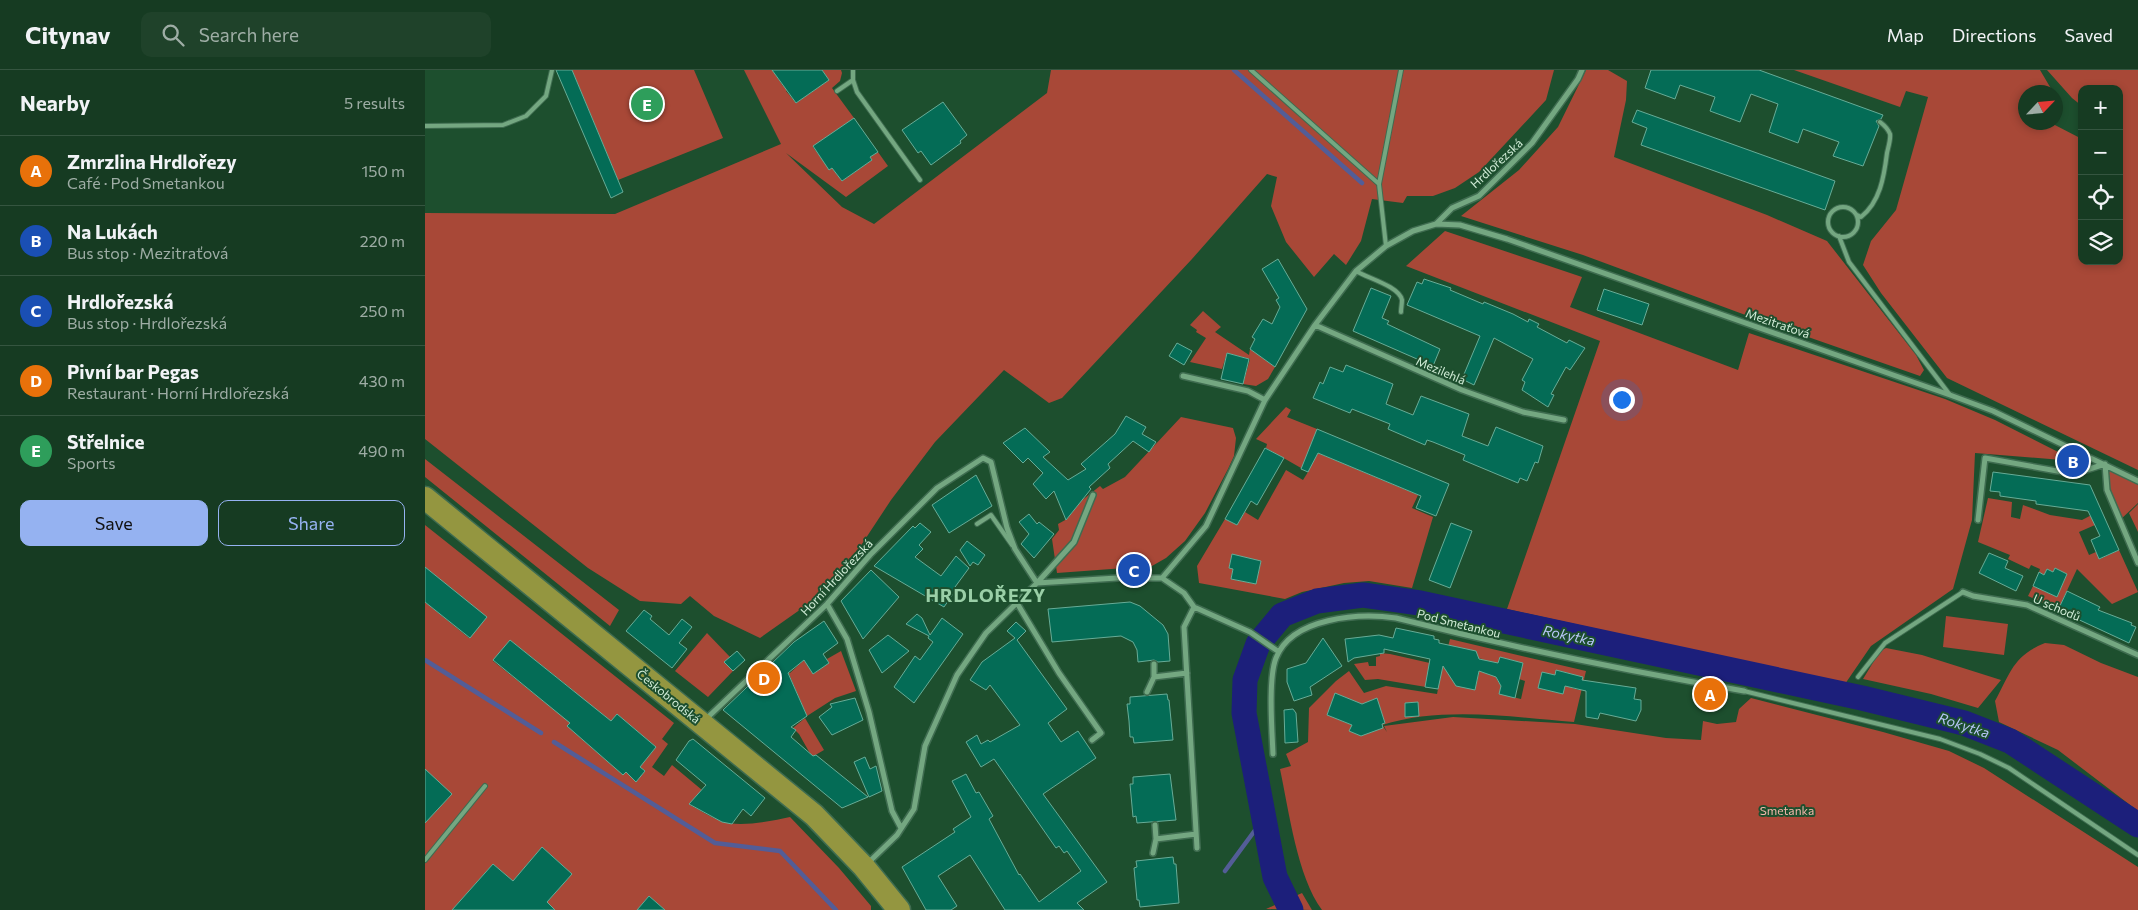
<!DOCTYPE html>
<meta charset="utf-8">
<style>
body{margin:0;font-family:Commissioner,sans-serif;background:#1f422a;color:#f1f3f6}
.controls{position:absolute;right:15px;top:15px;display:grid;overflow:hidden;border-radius:10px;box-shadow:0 2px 8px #0003}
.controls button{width:45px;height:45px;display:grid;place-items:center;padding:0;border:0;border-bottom:1px solid #355540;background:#163b22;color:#f1f3f6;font:25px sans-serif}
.compass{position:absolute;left:1593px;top:15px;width:45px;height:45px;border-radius:50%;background:#163b22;box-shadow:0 2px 8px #0003;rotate:64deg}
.you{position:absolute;left:1196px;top:329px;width:18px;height:18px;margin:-12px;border:4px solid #fff;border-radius:50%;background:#1a73e8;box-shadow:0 0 0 8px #1a73e833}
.badge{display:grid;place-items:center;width:32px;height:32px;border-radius:50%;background:#95b2f1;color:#fff;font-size:16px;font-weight:700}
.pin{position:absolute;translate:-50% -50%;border:2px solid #fff;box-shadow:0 1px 5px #0006}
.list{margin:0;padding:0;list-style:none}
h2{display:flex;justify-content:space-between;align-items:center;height:65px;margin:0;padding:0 20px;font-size:21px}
h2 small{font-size:16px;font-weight:400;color:#9eada5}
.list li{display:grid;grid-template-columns:32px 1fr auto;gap:15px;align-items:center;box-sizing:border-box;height:70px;padding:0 20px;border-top:1px solid #355540}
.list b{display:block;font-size:19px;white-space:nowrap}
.list p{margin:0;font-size:16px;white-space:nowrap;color:#9eada5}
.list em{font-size:16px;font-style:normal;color:#9eada5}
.actions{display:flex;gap:10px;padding:15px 20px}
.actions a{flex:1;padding:11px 0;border:1px solid #95b2f1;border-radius:10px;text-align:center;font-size:18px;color:#95b2f1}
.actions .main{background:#95b2f1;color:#111}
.icon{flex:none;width:28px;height:28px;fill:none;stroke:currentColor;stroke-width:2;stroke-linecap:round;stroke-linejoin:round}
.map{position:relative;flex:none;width:1713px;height:840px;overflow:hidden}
header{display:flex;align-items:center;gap:30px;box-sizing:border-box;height:70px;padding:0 25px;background:#163b22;border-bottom:1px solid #355540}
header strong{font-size:24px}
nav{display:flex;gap:28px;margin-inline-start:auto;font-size:18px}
.search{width:350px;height:45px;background:#1f422a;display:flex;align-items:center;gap:12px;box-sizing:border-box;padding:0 18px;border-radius:10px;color:#9eada5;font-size:19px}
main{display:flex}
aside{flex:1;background:#163b22}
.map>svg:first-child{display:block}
.green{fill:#a84837;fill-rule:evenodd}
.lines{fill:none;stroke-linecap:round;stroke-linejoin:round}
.stream{stroke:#535d97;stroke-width:4.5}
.river{stroke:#1c1f7b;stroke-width:25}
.building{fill:#046c56;stroke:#67ac97}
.lane-casing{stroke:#3f6c50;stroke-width:6}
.street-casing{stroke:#3f6c50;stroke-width:8}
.primary-casing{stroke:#3f6c50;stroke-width:25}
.lane{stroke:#74a781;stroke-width:4}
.street{stroke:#74a781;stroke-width:5}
.primary{stroke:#949640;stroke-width:22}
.labels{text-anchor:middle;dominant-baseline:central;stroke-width:4;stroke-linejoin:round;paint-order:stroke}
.street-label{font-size:12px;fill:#d2edd8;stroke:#1d4f2e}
.park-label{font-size:12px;fill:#f3b7ab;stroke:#1d4f2e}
.water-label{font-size:14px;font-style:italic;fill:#bac8fb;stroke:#1d4f2e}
.district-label{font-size:18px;font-weight:bold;letter-spacing:1px;fill:#9acfa7;stroke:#1d4f2e}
</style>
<header>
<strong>Citynav</strong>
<div class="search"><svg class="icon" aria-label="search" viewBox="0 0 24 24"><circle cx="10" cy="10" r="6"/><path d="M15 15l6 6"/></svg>Search here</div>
<nav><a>Map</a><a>Directions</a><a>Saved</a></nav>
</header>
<main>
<aside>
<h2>Nearby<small>5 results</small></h2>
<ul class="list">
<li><span class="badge" style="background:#e8710a">A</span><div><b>Zmrzlina Hrdlořezy</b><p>Café · Pod Smetankou</p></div><em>150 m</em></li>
<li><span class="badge" style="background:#1a4fb4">B</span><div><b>Na Lukách</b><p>Bus stop · Mezitraťová</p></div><em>220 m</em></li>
<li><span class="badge" style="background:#1a4fb4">C</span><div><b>Hrdlořezská</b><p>Bus stop · Hrdlořezská</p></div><em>250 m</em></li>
<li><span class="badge" style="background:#e8710a">D</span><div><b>Pivní bar Pegas</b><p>Restaurant · Horní Hrdlořezská</p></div><em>430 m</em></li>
<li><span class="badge" style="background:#2e9e5b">E</span><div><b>Střelnice</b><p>Sports</p></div><em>490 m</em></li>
</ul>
<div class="actions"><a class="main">Save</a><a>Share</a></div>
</aside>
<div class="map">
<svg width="1713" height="840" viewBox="0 0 1713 840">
<rect width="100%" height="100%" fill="#1d4f2e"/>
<!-- green -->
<path class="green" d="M147 0H269L298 68 193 110Z
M319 0H349L348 1 358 16 361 13 365 18 361 21 371 33 404 10 397 0H416L417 3 415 11 407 18 429 48 411 62 408 68 405 64V66L388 77 404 99 407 98 417 111 447 90 445 87 453 82 463 96 421 127 361 83 417 137 449 154 622 23 626 0H1129L1121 30 1054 102 1030 118 1008 126H982L978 133 947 129 936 171 921 195 909 184 889 207 861 172 846 136 852 107 842 104 767 189 637 328 624 333 579 300 510 372 466 430 435 477 386 532 335 568 289 546 265 526 256 534 215 531 163 498 0 369V143L190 144 356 74Z
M1161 0H1183L1202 11 1201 30 1189 87 1342 145 1402 171 1491 285 1499 300 1495 306 1334 250 1158 185 1036 146 1094 100 1133 57Z
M1369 0H1615L1628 22H1600V52L1626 53 1657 69V191H1694V19H1657V36L1647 28 1622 0H1713V400L1522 308 1456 223 1438 195 1446 171 1471 140 1503 27 1481 21 1475 37Z
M1020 161 1157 207 1145 237 1313 300 1324 263 1520 329 1570 350 1643 387 1637 390 1550 383 1547 450 1528 519 1446 576 1420 614 1082 539 1175 271 981 196Z
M778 241 796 257 790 262 824 285 825 279 850 297 843 309 831 316 818 314 825 289 802 283 797 299 765 292 781 268 771 262 772 260 765 255Z
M861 337 866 340 862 347 892 359 886 382 892 385 893 383 993 425 987 438 1008 447 987 518 944 511 919 513 877 522 860 529 774 513 772 496 800 449 812 455 820 442 833 450 861 400 878 410 883 402 841 378 842 374 831 369ZM807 485 836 491 831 514 806 509 808 499 804 498Z
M756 347 808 358 811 368 809 386 803 399 780 443 760 471 741 488 727 496 632 503 627 469 634 460 633 454 642 449 656 431 675 416 678 419 700 407Z
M0 389 194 540 185 556 0 407Z
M1680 394 1713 411V433L1694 451 1682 420Z
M1563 428 1587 432 1586 447 1595 449 1598 435 1625 445 1657 450 1676 440 1670 455 1654 462 1664 485 1671 482 1675 489 1694 480 1713 522 1687 534 1652 499 1633 540 1603 526 1608 516 1632 527 1642 504 1630 498 1628 502 1622 499 1619 505 1614 502 1615 499 1606 495 1604 499 1583 489 1585 485 1553 472Z
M1713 434V462L1704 443Z
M0 455 249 653 237 669 243 674 227 697 239 706 247 695 277 720 265 735C275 740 285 747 296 751 313 758 347 751 365 747L414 798 446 836V840H240L224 826 212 840H121L122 832 147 804 117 777 88 811 68 794 27 840H0V753L27 724 0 703V532L44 568 61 547 0 497ZM85 570 149 621 132 642 68 591ZM162 632 186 651 192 644 231 677 215 697 220 701 211 712 201 702 198 705 142 656Z
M1521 546 1583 554 1579 585 1518 577Z
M282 563 305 587 299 592 308 601 283 627 250 601Z
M1025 569 1161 601 1149 652C1087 647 1017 636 957 655L962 662 959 656 1028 647 1150 654 1241 668 1276 670 1278 651 1292 654 1311 652 1314 639 1326 628 1458 662 1524 681 1559 698 1713 797V840H897C872 806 864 741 855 699L866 696 861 684 883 672 884 638 911 611 924 601 939 623 961 616 1012 624 1013 619 953 609 940 610 929 594 943 592 944 596H951V587L955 586V583L965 584 1018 596ZM1049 587 1057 589 1050 620ZM1075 587 1098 593 1094 609 1100 611 1096 629 1075 624 1076 616 1070 606ZM1131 600 1143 603 1138 624 1114 618 1117 603 1130 605ZM1150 605 1157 607 1154 620 1147 618ZM910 624 937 634 952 629 960 653 936 666 925 661 927 655 902 645Z
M1620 573 1639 575 1676 593 1713 607V741L1633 680 1574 652 1570 631C1586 602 1588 586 1620 573Z
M1461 578 1497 585 1576 610 1553 638 1506 624 1438 609 1455 581Z
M416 581 431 621 410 628 382 646 363 602 365 603 380 589 388 604 404 593 402 589Z
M380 648 399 680 387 687 374 664 368 658Z
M877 823 887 840 841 839Z"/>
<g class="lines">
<!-- stream -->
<path class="stream" d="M809 0 937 113
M0 590 116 663
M129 672 290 773 355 781 411 840
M800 801 839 748"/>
<!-- river -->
<path class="river" d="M866 840 850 807 819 643 820 610 833 574 857 545 892 531 938 525 995 533 1437 628 1539 653 1585 671 1713 755"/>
</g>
<!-- building -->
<path class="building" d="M131 0H147L198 122 186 128Z
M347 0H397L404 10 371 33Z
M1226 0H1334L1458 45 1456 49 1451 51 1454 56 1438 96 1408 86 1414 72 1378 59 1373 73 1344 62 1353 34 1326 24 1315 52 1285 41 1290 27 1255 15 1250 29 1220 18Z
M518 32 542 65 535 71 536 73 506 95 496 81 493 83 477 60Z
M1212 40 1410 111 1400 140 1216 75 1222 58 1207 52Z
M429 48 453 82 445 87 447 90 417 111 407 98 404 100 388 76Z
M853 189 882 239 850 297 825 279 830 269 827 267 838 249 847 254 855 237 851 230 854 228 837 199Z
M999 209 1026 218 1025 220 1058 234 1059 232 1088 244 1103 252 1104 249 1114 254 1112 257 1142 273 1144 270 1160 278 1145 300 1141 297 1126 324 1129 325 1123 337 1097 320 1100 312 1097 310 1108 289 1069 268 1049 315 1037 309 1055 266 982 235 992 212 997 214Z
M946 218 966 226 957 248 964 251 962 254 1015 279 1008 296 928 261Z
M1179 219 1224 234 1217 255 1172 240Z
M752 273 767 281 759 295 744 286Z
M802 283 824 289 818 314 796 309Z
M921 295 968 314 961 334 988 345 996 326 1044 344 1037 366 1063 376 1071 357 1118 376 1113 393 1110 392 1102 411 1095 408 1093 413 1038 390 1040 385 1008 372 1002 370 1000 375 963 359 965 354 927 339 925 343 888 328 895 312 898 314 905 297 918 302Z
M701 346 721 357 717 364 731 372 724 382 708 371 683 394 685 398 664 417 666 419 641 450 629 421 621 429 608 414 618 403 603 388 598 393 578 373 600 358 625 382 618 387 643 410 661 399 656 394 690 364Z
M892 359 1024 414 1011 446 991 438 996 426 893 383 883 402 876 399Z
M840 378 859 388 832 435 826 431 812 455 800 449Z
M1568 402 1665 415 1694 480 1674 489 1666 470 1675 466 1663 441 1611 434V431L1575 426V422L1565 421Z
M551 405 567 436 524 463 507 435Z
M604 444 612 454 614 452 629 464 609 488 596 474 604 464 594 452Z
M495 453 506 462 494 475 498 479 490 487 516 506 531 486 544 498 530 517 532 518 519 537 449 496 488 456 490 458Z
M1026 453 1047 461 1025 518 1004 510Z
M542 471 560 485 553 495 548 492 545 496 535 480Z
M1564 483 1583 491 1580 498 1598 506 1591 521 1554 503Z
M807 484 836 491 831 514 806 509 808 499 804 498Z
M0 497 62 547 45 568 0 532Z
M1630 498 1642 504 1632 527 1608 516 1614 502 1619 505 1622 499 1628 502Z
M446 500 474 527 438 569 416 531Z
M1642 521 1675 537 1673 540 1707 553 1706 555 1711 557 1704 573 1633 540Z
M705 532 715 536 738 555 743 564 745 591 733 592 729 590 713 592 712 580 708 572 696 566 627 572 623 539Z
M219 540 227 546 225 549 244 565 257 549 267 557 254 573 262 579 247 598 201 561Z
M492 544 497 548 505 565 517 548 538 564 489 633 469 617 490 586 495 590 508 572 503 568 504 566 481 554Z
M399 551 413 573 398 584 404 593 388 604 379 590 363 603 382 646 366 657 371 660 366 667 388 686 391 685 443 727 417 738 298 640 369 572Z
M591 552 601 561 592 570 642 639 623 653 636 672 653 661 671 688 618 724 682 812 652 833 659 840H580L545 785 513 806 532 836 526 840H501L477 797 530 762 528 759 546 747 527 711 541 704 551 723 554 722 568 746 564 749 594 805 595 804 614 832 656 801 642 781 639 783 634 776 631 778 569 689 556 697 541 672 552 665 556 674 563 670 565 672 595 655 565 615 561 620 545 610 557 592 590 568 582 561Z
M971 558 1009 566V569L1014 570V573L1051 581 1054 589 1073 593 1075 587 1098 593 1090 628 1074 624 1076 616 1071 607 1054 601 1050 620 1031 616 1018 596 1013 619 1000 617 1005 589 959 579V583L929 588 923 592 920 569 954 565 968 568Z
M463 565 484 581 457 603 444 580Z
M898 568 917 596 885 617 887 625 869 631 862 612V599L881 593Z
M85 570 186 651 192 644 231 677 215 697 220 701 211 712 201 702 198 705 142 656 145 653 68 590Z
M312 581 320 590 308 601 299 592Z
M1131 600 1158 607 1157 610 1211 618 1209 629 1216 630V640L1211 651 1175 643 1173 649 1161 647V621L1140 616 1138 624 1113 618 1117 602 1130 605Z
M910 623 937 634 952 628 960 653 957 654 958 658 936 666 924 661 927 655 902 645Z
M742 624 743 630H744L748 670 709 673 708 667H705L704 651 702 634H705V627Z
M430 628 438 650 407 665 394 647 407 637 405 634Z
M993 632 994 646 980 647V633Z
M868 639 871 643 873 672 860 673 859 640Z
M268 669 340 728 326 746 318 739 307 754 297 752 264 734 281 715 251 690 264 671Z
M440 687 445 699 451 696 457 721 444 727 429 692Z
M0 699 27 724 0 753Z
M745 704 751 750 712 753 711 746 708 747 705 714H708V707Z
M117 777 147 804 122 832 130 840H27L68 794 88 811Z
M748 787 749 794H751L754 833 715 837 714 830H712L709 798 712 797 711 791Z
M224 826 240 840H212Z"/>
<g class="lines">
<defs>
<path id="lane" d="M826 0 954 114 961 176
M428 10 432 22 495 110
M412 21 428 10V0
M0 56 78 55 101 46 121 26 127 0
M954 114 976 0
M1403 152a15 15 0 1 1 30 0a15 15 0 1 1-30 0Z
M1432 145 1436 147C1455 132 1459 107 1462 83 1463 78 1466 69 1465 64 1463 59 1459 55 1455 52
M1414 166 1424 192 1525 325
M931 201C942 208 974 216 977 230 977 234 976 238 976 242
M552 454 566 445 587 475
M1433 607 1460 573 1538 522
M1319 621 1515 669 1555 684 1584 698 1713 785
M0 790 60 716"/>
<path id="street" d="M1011 154 1035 155 1082 169 1525 325 1568 341 1713 411
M890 255 1037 320 1098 342 1139 350
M758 306 823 321 840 330
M1553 450 1560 388 1649 404 1680 394 1682 420 1713 493
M737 508 781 456 840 330 890 255 931 201 961 176 988 161 1011 154 1027 138 1054 126 1107 73 1153 9 1157 0
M1538 522 1548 526 1602 535 1713 585
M592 533 634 603 676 663 667 670
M402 534 422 569 444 642 467 741 476 758
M769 537 759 557 772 778
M769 537 825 562 854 582
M729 594V607
M722 622 729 607 762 603
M281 649 402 534 445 485 512 418 558 388 566 392 582 458 590 479 612 513 649 472 668 425
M848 684C847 661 843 608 851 588 867 547 934 543 971 548 1086 577 1202 601 1319 621
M730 755 731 769 771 764
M728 783 731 769
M443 793 472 765 489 739 500 676 532 605 561 563 612 513 692 508H737L759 523 769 537"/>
<path id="primary" d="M0 428 389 745 439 797 474 840"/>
</defs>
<!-- lane casing -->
<use href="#lane" class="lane-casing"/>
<!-- street casing -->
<use href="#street" class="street-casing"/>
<!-- primary casing -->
<use href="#primary" class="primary-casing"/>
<!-- lane -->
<use href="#lane" class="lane"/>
<!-- street -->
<use href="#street" class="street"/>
<!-- primary -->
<use href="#primary" class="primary"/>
</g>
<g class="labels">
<!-- street labels -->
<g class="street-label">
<text transform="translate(1071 93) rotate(-43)">Hrdlořezská</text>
<text transform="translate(1353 253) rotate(19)">Mezitraťová</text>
<text transform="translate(1016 300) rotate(23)">Mezilehlá</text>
<text transform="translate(411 507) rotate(-47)">Horní Hrdlořezská</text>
<text transform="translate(1632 537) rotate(23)">U schodů</text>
<text transform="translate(1034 553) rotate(14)">Pod Smetankou</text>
<text transform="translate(244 626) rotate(39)">Českobrodská</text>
</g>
<!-- park labels -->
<g class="park-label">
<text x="1362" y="740">Smetanka</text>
</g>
<!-- water labels -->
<g class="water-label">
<text transform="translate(1144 565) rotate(12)">Rokytka</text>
<text transform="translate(1539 655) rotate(18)">Rokytka</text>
</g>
<!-- district labels -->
<g class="district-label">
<text x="561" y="525">HRDLOŘEZY</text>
</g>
</g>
</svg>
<div class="controls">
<button>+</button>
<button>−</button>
<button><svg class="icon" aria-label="locate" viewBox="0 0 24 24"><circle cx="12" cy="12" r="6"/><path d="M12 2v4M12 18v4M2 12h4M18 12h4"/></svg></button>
<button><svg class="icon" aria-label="layers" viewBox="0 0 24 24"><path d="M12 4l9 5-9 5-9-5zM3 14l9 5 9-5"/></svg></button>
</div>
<svg class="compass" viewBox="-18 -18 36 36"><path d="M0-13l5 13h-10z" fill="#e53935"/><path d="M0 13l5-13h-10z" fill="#9eada5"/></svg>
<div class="you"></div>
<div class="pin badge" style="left:1285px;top:624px;background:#e8710a">A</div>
<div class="pin badge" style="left:1648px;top:391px;background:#1a4fb4">B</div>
<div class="pin badge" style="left:709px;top:500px;background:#1a4fb4">C</div>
<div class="pin badge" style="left:339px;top:608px;background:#e8710a">D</div>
<div class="pin badge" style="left:222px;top:34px;background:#2e9e5b">E</div>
</div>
</main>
